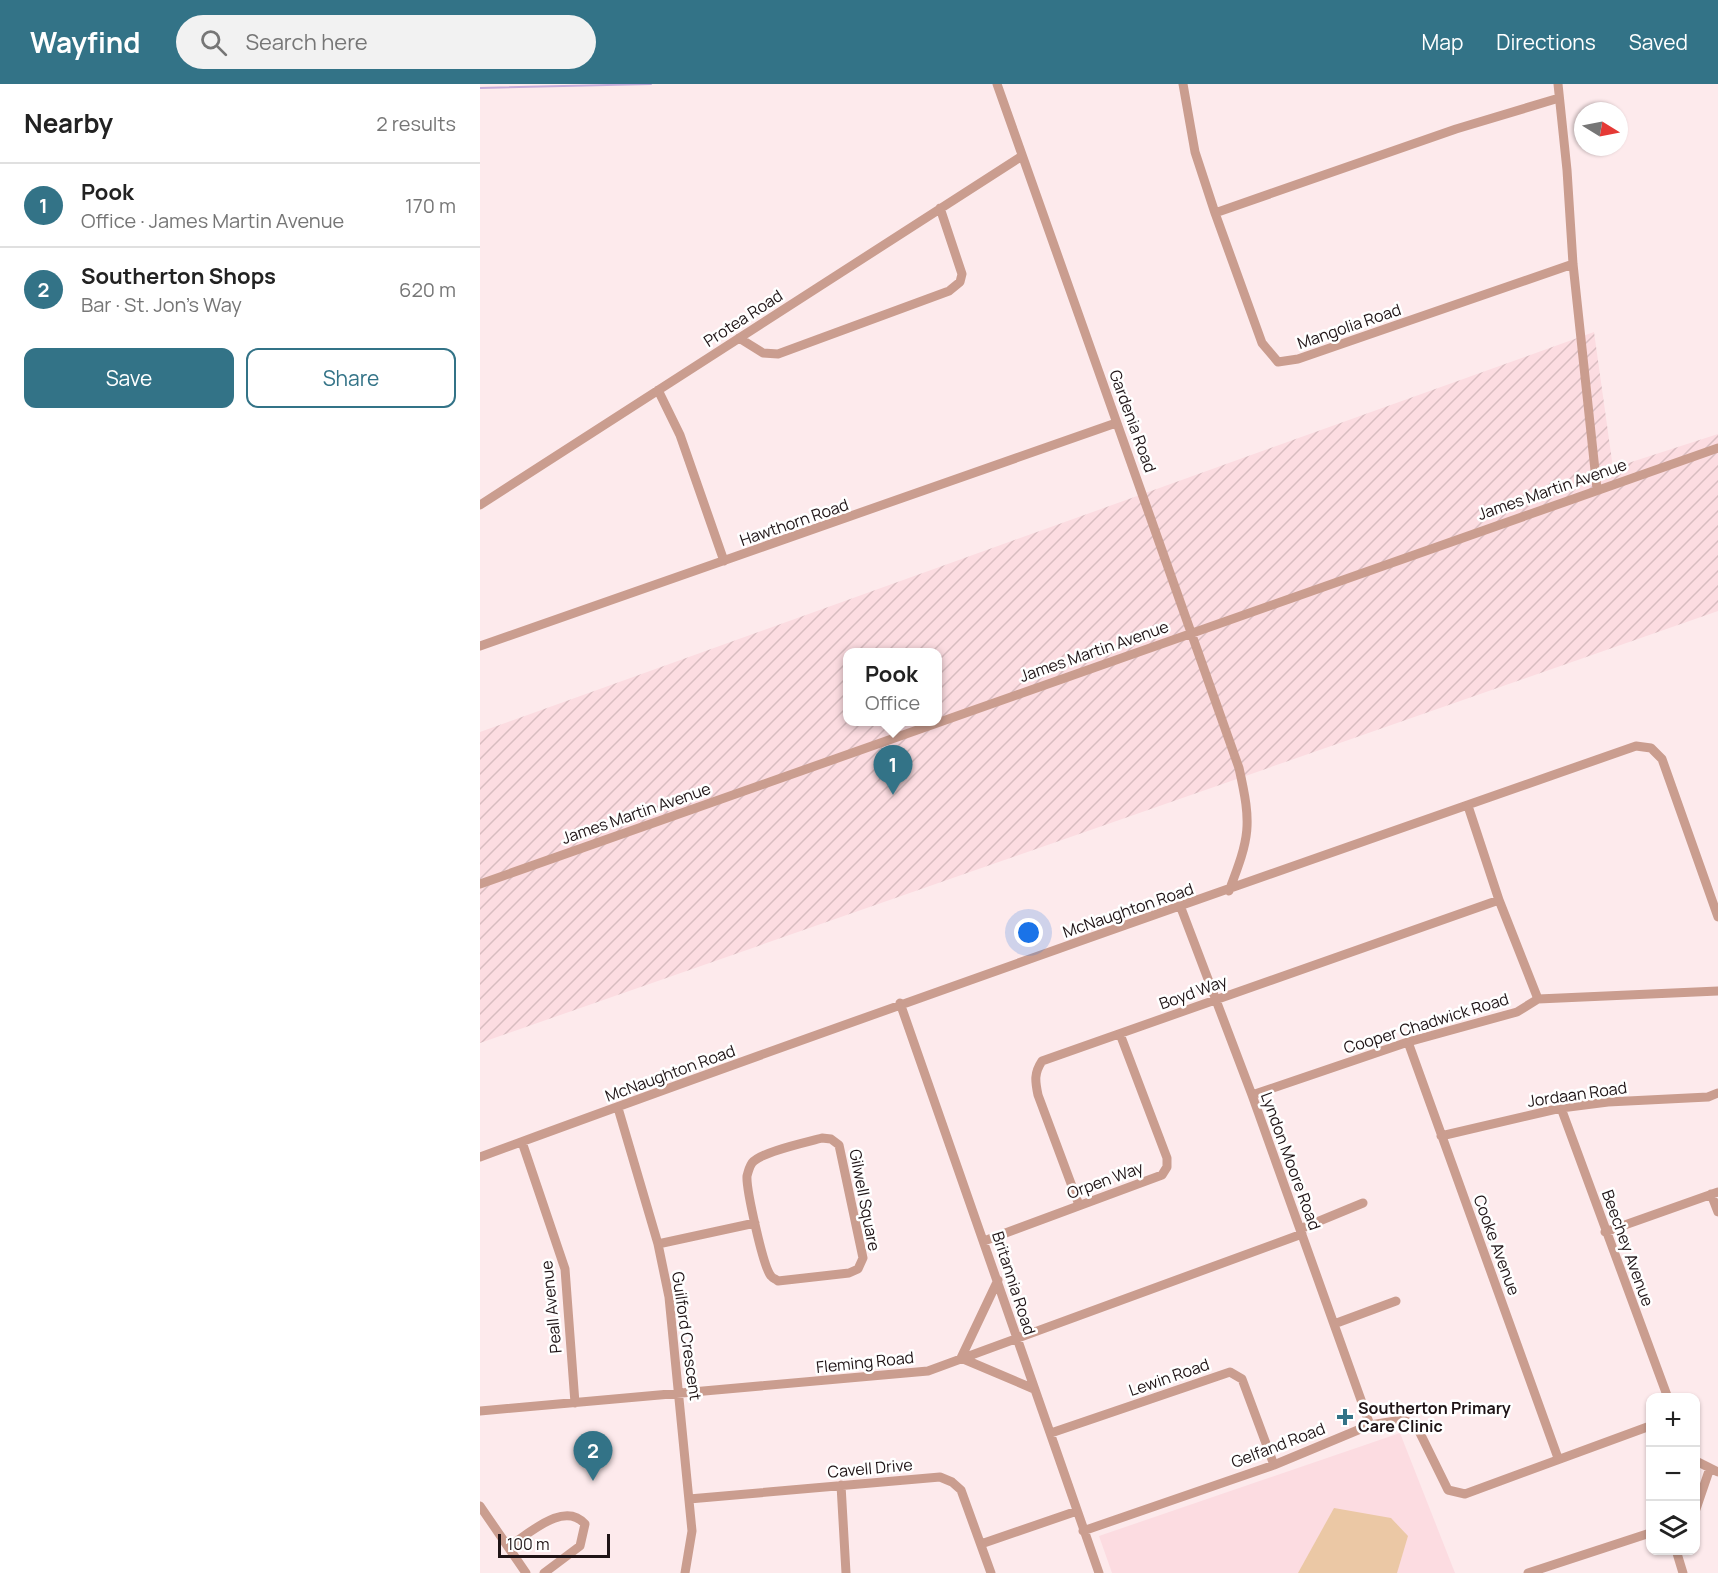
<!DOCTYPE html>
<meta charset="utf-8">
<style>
body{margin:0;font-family:Manrope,sans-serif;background:#f2f2f2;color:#222}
.controls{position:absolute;right:18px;bottom:18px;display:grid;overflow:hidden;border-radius:12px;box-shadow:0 2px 4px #0004}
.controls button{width:54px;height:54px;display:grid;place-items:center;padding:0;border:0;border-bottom:2px solid #e0e0e0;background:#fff;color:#222;font:30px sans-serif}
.compass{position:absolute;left:1094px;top:18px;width:54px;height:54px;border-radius:50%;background:#fff;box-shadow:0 2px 4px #0004;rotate:100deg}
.scale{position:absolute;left:18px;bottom:15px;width:112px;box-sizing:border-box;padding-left:6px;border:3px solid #1f1416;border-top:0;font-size:16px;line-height:21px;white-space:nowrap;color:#1f1416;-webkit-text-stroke:4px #fff;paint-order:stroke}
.you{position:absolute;left:549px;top:849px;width:21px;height:21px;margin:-15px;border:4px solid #fff;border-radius:50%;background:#1a73e8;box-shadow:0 0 0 9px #1a73e833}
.badge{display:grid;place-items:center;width:39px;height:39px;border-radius:50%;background:#337387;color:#fff;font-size:20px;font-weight:700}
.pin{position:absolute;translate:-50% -50px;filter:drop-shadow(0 2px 3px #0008)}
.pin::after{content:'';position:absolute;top:32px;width:21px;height:18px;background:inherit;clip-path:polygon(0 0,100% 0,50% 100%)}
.popup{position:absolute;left:363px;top:564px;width:99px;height:78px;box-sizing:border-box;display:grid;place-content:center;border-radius:12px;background:#fff;filter:drop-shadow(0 2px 4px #0005);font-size:20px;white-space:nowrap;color:#767676}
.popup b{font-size:22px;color:#222}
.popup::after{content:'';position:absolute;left:50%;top:100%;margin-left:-12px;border:12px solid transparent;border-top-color:#fff}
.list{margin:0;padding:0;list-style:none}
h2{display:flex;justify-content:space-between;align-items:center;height:78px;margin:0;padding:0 24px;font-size:26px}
h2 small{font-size:20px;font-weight:400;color:#767676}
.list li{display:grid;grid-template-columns:39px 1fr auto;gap:18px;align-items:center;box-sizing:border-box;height:84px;padding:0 24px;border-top:2px solid #e0e0e0}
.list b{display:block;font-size:22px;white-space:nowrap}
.list p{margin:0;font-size:20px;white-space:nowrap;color:#767676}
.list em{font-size:20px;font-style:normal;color:#767676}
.actions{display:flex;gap:12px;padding:18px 24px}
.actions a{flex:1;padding:14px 0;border:2px solid #337387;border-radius:12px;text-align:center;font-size:21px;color:#337387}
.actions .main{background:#337387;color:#fff}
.icon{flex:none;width:33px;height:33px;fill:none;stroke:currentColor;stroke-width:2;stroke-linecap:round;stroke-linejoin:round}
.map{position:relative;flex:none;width:1238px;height:1489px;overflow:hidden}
header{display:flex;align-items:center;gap:36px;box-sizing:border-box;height:84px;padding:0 30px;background:#337387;color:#fff}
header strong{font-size:28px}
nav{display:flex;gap:33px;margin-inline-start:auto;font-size:21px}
.search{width:420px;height:54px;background:#f2f2f2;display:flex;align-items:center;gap:15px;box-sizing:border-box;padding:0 21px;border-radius:33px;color:#767676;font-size:22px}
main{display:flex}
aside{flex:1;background:#fff}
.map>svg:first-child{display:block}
.built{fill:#fcdce1}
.industrial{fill:url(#industrial-furrows);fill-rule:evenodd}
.grass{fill:#ebc8a5}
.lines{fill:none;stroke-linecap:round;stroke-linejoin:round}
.stream{stroke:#c5acda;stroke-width:2}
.minor{stroke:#ca9d8f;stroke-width:9}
.poi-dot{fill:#337387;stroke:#fff;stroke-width:2}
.labels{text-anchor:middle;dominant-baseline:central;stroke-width:5;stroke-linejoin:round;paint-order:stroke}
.street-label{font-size:16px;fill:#1f1416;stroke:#fff}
.poi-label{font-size:16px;font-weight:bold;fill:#1f1416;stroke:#fff;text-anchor:start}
</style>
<header>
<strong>Wayfind</strong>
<div class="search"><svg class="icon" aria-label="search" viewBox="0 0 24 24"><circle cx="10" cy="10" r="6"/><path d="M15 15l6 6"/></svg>Search here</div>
<nav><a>Map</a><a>Directions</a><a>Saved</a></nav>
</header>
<main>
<aside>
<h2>Nearby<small>2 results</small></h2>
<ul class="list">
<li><span class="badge">1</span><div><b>Pook</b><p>Office · James Martin Avenue</p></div><em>170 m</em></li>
<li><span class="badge">2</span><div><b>Southerton Shops</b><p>Bar · St. Jon's Way</p></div><em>620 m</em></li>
</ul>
<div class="actions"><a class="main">Save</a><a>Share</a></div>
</aside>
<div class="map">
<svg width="1238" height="1489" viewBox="0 0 1238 1489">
<defs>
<pattern id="industrial-furrows" width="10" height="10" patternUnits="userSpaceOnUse" patternTransform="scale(1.5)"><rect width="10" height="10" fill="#fcdce1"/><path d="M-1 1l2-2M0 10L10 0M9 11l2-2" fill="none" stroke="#d8bcc0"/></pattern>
</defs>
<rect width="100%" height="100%" fill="#fdeaec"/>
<!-- built -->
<path class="built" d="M920 1349 975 1489H632L619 1452Z"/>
<!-- industrial -->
<path class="industrial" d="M1114 248 1133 384 1238 350V527L0 959V648ZM368 568H458V638H368Z"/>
<!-- grass -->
<path class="grass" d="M854 1424 911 1434 928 1452 917 1489H818Z"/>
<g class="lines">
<!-- stream -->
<path class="stream" d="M0 4 171 0"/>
<!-- minor -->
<path class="minor" d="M517 0 759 684C772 742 770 752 749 807
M703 0 715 68 735 129 782 259 798 278 818 275 1093 180
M1078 0 1087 86 1093 180 1117 405
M735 129 976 45 1079 14
M259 254 283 269 298 270 469 207 480 198 482 190 460 124
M178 306 200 351 244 477
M0 421 542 72
M0 562 636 339
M988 722 1019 816 1058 915
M0 800 1238 364
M701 824 772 1011 890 1341
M420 919 619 1489
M928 958 1078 1374
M772 1011 928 958 1037 928 1058 915 1238 907
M138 1024 178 1160 189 1213 212 1447 205 1489
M1081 1024 1188 1314
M961 1052 1081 1024 1128 1018 1228 1013 1238 1009
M342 1054 351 1055 359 1061 383 1174 378 1185 369 1189 298 1197C297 1196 291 1193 291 1192 283 1183 266 1104 267 1092 268 1088 270 1082 272 1079 280 1068 328 1058 342 1054Z
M42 1058 85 1185 95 1319
M0 1073C384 932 770 797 1156 662L1171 664 1182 675 1238 833
M1231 1110 1238 1128
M599 1121 558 1011C555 997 554 989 562 977L1019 816
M820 1145 883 1119
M1125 1148 1238 1108
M504 1157 682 1091 687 1083V1074L640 950
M178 1160 275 1139
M518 1196 481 1274 554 1305
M854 1240 916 1217
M0 1327 448 1287 822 1150
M571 1349 750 1288 762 1295 794 1381
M1216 1377 1238 1388
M361 1401 366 1489
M209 1415 460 1393 472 1398 481 1406 511 1489
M0 1422 46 1489
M1216 1425 1230 1384
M603 1447 794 1381 890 1341 922 1336 932 1339 938 1345 968 1406 985 1410 1170 1342
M501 1460 597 1427
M28 1463C49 1450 84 1416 105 1440L100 1462 64 1489
M1196 1466 1203 1489
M1048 1489 1170 1449"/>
</g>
<!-- markers -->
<path class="poi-dot" d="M862 1324h6v6h6v6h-6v6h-6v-6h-6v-6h6z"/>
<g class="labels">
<!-- street labels -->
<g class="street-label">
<text transform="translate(263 234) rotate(-33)">Protea Road</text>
<text transform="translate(869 242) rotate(-19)">Mangolia Road</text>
<text transform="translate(653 337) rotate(70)">Gardenia Road</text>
<text transform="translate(1072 405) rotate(-19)">James Martin Avenue</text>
<text transform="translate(314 438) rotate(-19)">Hawthorn Road</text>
<text transform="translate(614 567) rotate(-19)">James Martin Avenue</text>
<text transform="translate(156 729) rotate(-19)">James Martin Avenue</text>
<text transform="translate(648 826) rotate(-19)">McNaughton Road</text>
<text transform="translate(713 908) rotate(-20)">Boyd Way</text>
<text transform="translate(946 939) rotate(-17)">Cooper Chadwick Road</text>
<text transform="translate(190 989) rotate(-20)">McNaughton Road</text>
<text transform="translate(1097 1010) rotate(-8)">Jordaan Road</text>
<text transform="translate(811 1077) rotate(70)">Lyndon Moore Road</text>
<text transform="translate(625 1096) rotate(-20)">Orpen Way</text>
<text transform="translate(385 1116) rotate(79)">Gilwell Square</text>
<text transform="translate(1017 1161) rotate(70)">Cooke Avenue</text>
<text transform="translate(1148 1164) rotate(70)">Beechey Avenue</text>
<text transform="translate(534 1199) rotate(72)">Britannia Road</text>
<text transform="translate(71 1223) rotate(-96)">Peall Avenue</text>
<text transform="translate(207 1252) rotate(82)">Guilford Crescent</text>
<text transform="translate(385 1278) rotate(-6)">Fleming Road</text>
<text transform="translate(689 1293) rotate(-19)">Lewin Road</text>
<text transform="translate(798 1361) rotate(-21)">Gelfand Road</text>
<text transform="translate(390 1384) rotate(-5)">Cavell Drive</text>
</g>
<!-- poi labels -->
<g class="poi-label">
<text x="878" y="1324">Southerton Primary<tspan x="878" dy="18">Care Clinic</tspan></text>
</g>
</g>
</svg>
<div class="controls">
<button>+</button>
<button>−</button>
<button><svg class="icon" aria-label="layers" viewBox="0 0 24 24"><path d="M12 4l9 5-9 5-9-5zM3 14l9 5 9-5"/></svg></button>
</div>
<svg class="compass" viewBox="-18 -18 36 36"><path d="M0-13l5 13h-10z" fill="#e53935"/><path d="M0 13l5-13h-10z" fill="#767676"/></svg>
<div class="scale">100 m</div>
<div class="you"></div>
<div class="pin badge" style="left:413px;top:711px">1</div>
<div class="popup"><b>Pook</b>Office</div>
<div class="pin badge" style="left:113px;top:1397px">2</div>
</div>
</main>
